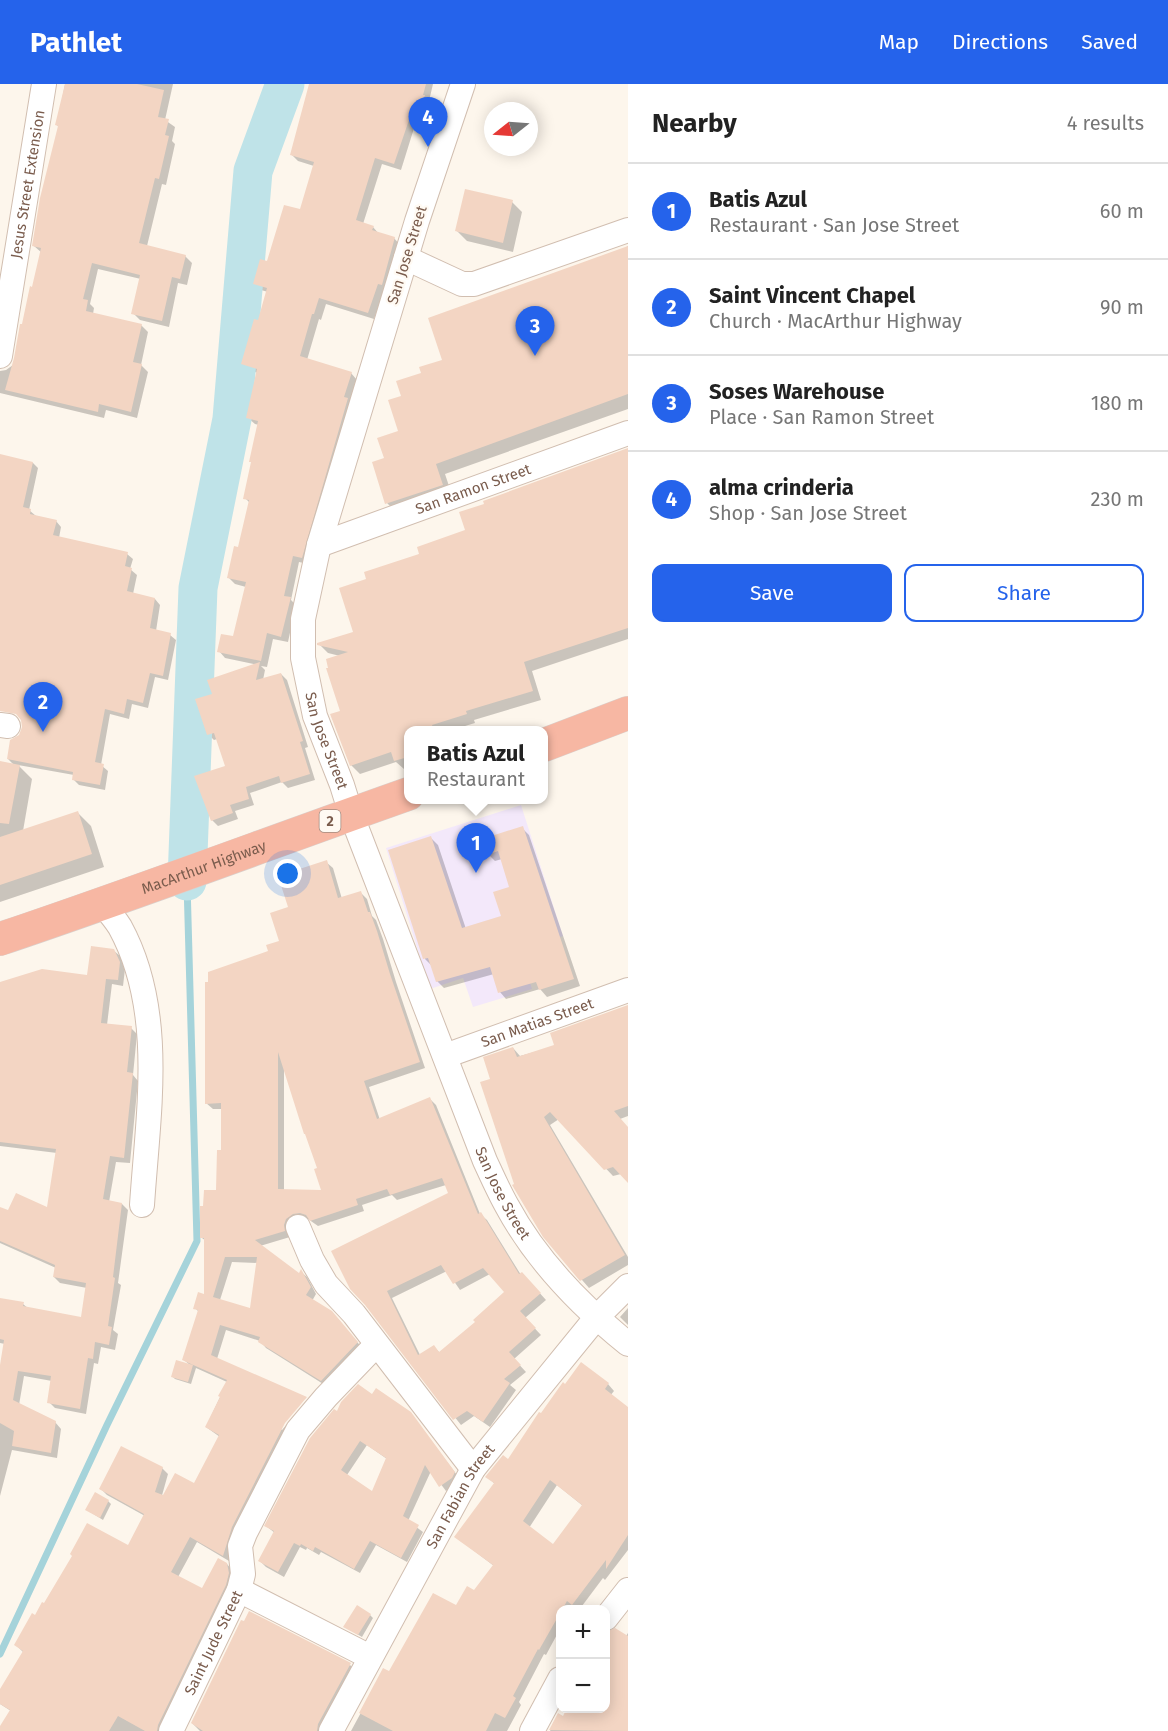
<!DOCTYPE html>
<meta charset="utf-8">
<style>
body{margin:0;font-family:"Fira Sans",sans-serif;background:#f6f6f6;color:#222}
.controls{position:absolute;right:18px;bottom:18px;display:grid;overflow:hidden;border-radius:12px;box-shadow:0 3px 15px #0003}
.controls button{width:54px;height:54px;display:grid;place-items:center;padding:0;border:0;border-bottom:2px solid #e0e0e0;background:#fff;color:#222;font:30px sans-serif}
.compass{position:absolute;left:484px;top:18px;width:54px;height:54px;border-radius:50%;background:#fff;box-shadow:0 3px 15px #0003;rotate:253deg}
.you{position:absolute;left:288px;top:790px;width:21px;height:21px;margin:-15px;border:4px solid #fff;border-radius:50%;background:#1a73e8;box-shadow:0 0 0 9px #1a73e833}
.badge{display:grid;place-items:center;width:39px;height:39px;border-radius:50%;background:#2563eb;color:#fff;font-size:20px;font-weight:700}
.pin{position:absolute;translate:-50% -50px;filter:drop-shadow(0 2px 3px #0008)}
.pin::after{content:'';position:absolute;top:32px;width:21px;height:18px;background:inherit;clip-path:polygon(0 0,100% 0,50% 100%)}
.popup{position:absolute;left:404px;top:642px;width:144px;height:78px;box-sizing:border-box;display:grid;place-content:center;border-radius:12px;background:#fff;filter:drop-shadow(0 2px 4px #0005);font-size:20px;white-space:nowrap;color:#767676}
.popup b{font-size:22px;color:#222}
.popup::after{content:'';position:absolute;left:50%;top:100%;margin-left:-12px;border:12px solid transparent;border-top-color:#fff}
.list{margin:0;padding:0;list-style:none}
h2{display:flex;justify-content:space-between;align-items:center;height:78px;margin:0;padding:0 24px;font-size:26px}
h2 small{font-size:20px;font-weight:400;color:#767676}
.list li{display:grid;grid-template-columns:39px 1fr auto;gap:18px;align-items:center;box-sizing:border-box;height:96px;padding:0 24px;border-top:2px solid #e0e0e0}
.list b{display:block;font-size:22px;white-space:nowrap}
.list p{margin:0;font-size:20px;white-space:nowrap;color:#767676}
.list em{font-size:20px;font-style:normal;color:#767676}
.actions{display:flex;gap:12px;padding:18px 24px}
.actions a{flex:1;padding:14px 0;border:2px solid #2563eb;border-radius:12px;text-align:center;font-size:21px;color:#2563eb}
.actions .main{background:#2563eb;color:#fff}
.map{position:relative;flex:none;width:628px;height:1647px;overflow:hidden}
header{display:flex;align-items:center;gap:36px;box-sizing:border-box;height:84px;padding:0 30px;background:#2563eb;color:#fff}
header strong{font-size:28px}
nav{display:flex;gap:33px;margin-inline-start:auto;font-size:21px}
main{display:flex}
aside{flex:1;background:#fff}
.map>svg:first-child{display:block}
.education{fill:#f3e8fa}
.shadow{fill:#0003;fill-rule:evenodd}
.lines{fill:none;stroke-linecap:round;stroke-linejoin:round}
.stream{stroke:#a5d3da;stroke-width:7}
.river{stroke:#bfe3e8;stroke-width:39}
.building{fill:#f3d5c3;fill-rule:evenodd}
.minor-casing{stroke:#d1beb0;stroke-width:26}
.highway-casing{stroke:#dad1cd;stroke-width:34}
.minor{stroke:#fff;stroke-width:24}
.highway{stroke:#f7b7a3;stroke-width:33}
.labels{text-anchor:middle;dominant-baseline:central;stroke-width:4.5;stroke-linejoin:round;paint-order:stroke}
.shield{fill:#fffaf3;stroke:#a28b7f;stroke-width:1.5}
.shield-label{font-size:14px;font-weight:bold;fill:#7a5c4d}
.street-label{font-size:15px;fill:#7a5c4d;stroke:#fffaf3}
</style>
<header>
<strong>Pathlet</strong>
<nav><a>Map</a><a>Directions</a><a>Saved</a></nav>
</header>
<main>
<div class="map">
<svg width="628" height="1647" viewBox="0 0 628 1647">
<rect width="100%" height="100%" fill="#fdf6ec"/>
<!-- education -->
<path class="education" d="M521 721 563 852 520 866 532 905 473 923 463 894 430 905 386 764Z"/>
<!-- shadow -->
<path class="shadow" d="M65 0H173L165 36 175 43 172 57 175 60 166 101 162 100 147 162 185 172 192 179 187 201 178 199 169 243 140 236 133 229 141 195 98 185 90 220 94 224 93 230 141 241 148 248 141 281 148 288 137 334 106 326 104 334 0 309V287L6 286 13 281 42 169 34 162 59 44 57 41Z
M311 0H433L429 17 430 19 422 44 415 41 401 86 382 80 363 140 373 143 379 150 394 154 400 161 374 235 326 220 321 236 319 235 307 276 351 289 357 296 308 480 299 478 291 516 296 521 288 558 273 555 267 583 261 582 265 586 263 596 281 590 287 596 308 663 305 664 315 696 288 704 282 698 250 709 254 721 235 727 238 735 218 742 212 736 227 683 217 655 214 656 208 650 213 611 258 581 225 574 219 567 234 554 246 503 235 500 229 494 240 465 250 419 245 414 259 341 255 340 248 334 258 289 249 286 242 279 259 238 268 208 261 206 255 200 301 127 314 82 298 77 292 71Z
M512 118 522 128 513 168 467 157 457 147Z
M628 162V325L445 390 452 411 397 429 387 419 386 375 400 348 403 313 423 290Z
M628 366V555L532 587 541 616 474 636 475 639 452 646H408V684L404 685 396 678 360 690 351 681 341 628 340 572 328 569 319 560 355 549 368 496Z
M0 372 33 379 38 384 29 426 36 432 56 437 61 443 59 454 127 470 133 475 130 485 137 491 133 510 155 515 160 521 156 547 170 551 176 556 168 596 155 593 148 624 132 620 129 635 110 630 101 681 108 687 105 706 79 701 73 695 74 691 18 681 32 695 23 747 78 729 91 742 104 783 0 818V679L15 682 8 675 24 645 22 635 0 606Z
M522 744 529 751 580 902 547 913 540 905 506 915 500 908 494 890 444 904 437 897 432 882 425 875 431 754 438 761 466 845 503 833 511 804 502 775 495 777 488 770Z
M326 778 333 784 342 815 361 809 367 815 372 832 376 836 383 855 396 898 425 984 369 1003 380 1036 430 1015 436 1021 480 1130 487 1136 521 1191 528 1196 546 1216 525 1234 541 1251 514 1275 526 1288 510 1301 516 1306 490 1343 474 1332 461 1341 366 1220 450 1110 446 1101 397 1116 392 1111 362 1121 364 1127 318 1142 308 1135H300L290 1153 260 1162 299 1191 301 1188 307 1193 316 1210 312 1217 338 1235 363 1265 328 1303 266 1264 260 1257 226 1246 217 1275 306 1315H304L279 1344 282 1346 307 1316 312 1321 238 1449 229 1477 197 1458 178 1493 202 1506 227 1480 233 1487 234 1496 164 1647H0L11 1627 0 1620V1608L24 1569 16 1561 35 1533 128 1463 145 1432 107 1411 101 1405 162 1384 168 1390 161 1415 194 1401 220 1353 206 1343 227 1298 196 1284 191 1300 175 1295 172 1292 191 1282 184 1276 199 1228 195 1224 205 1212 206 1157 202 1154 218 1107 223 1067 222 1025H213L206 1019 270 868 281 858 290 824ZM284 984 319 1085 323 1107H284ZM232 1178 258 1179 251 1226 220 1216ZM447 1187 460 1206 490 1190 506 1208 477 1238 440 1269 434 1263 420 1271 392 1214Z
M113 866 120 872 125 885 123 902 112 900 107 941 131 944 137 950 133 991 138 997 130 1079 116 1078 109 1118 122 1120 128 1126 118 1199 121 1201 113 1246 118 1250 115 1266 101 1263 98 1280 94 1279 86 1330 55 1324 49 1318 52 1297 24 1292 19 1321 55 1338 61 1345 57 1374 12 1366 0 1412V1289L5 1260 0 1259V1216L23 1220 29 1225 82 1235 87 1204 60 1199 54 1193 56 1184 0 1159V1124L9 1128 48 1125 57 1069 0 1062V900L89 892Z
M628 923V1032L620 1035 621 1090 613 1092 559 1035 550 1041 628 1173V1181L589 1204 544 1152 516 1100 492 995 513 964 520 972 556 962Z
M628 1224V1241L620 1233Z
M582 1280 608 1300 614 1307 610 1312 628 1325V1466L605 1496 603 1494 579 1526 573 1522 571 1526H560V1545L546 1571 544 1570 519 1618 521 1621 507 1647H351L384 1586 390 1589 475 1508 494 1482 456 1453 495 1400 487 1393 508 1377 541 1331ZM557 1401 583 1422 553 1462 529 1444Z
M372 1312 410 1329 460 1395 457 1400 446 1407 431 1387 408 1437 423 1448 407 1478 376 1461 360 1489 321 1468 319 1471 307 1464 306 1466 300 1463 284 1493 266 1483 260 1477 275 1449 266 1442 337 1328ZM367 1361 387 1375 372 1409 347 1391Z
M108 1417 111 1420 103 1436 87 1426Z
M370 1531 373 1534 362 1553 345 1543Z
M615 1546 626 1552 628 1549V1647H550L558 1631 563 1634 606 1624V1549Z
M350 1581 356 1587 324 1647H200L192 1639Z"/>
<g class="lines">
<!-- stream -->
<path class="stream" d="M0 1570 107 1341 197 1157 187 799"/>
<!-- river -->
<path class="river" d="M187 797 198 504 232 335 253 87 285 0"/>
</g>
<!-- building -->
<path class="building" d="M65 0H137L164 6 158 33 169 35 165 51 169 52 159 95 155 94 139 159 186 171 180 195 172 193 162 237 131 230 140 191 92 179 83 215 88 216 86 227 142 240 133 278 142 280 131 328 99 320 98 328 5 306 14 274 20 240H22L30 202 32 203 41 164 32 162 40 114 58 42 55 41Z
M309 0H426L423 11H425L416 38 409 36 394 80 375 74 356 136 374 142 372 146 395 153 382 201 378 200 368 229 319 214 314 230H312L300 272 352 288 344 313 348 314 302 474 293 472 284 512 291 513 281 553 267 549 261 577 217 568 221 550 233 552 246 498 227 494 234 462 238 463 249 416 243 415 251 378H249L258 337 246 334 257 285 241 280 254 235 258 236 267 204 253 200 260 175 267 177 284 121 300 125 314 78 290 71Z
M465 105 513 116 503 159 455 147Z
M628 162V310L436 380 443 401 385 420 372 378 384 374 377 354 398 347 388 316 401 312 396 297 421 289 419 283 442 276 428 234Z
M628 364V544L524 578 533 607 466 627 467 630 432 641 434 646H408V673L394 677 391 668 350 682 330 630 340 627 326 584H328L326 575 348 568 317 561V559L353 548 339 504 366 495 364 488 419 470 417 463 465 446 459 428 484 420 483 417Z
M0 370 33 378 23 423 31 425 30 430 57 436 53 451 128 468 125 482 132 484 127 507 155 514 150 544 171 549 163 592 150 589 143 619 127 615 124 630 105 625 95 678 104 680 100 701 72 696 73 688 7 675 10 656 19 651 22 643 21 636 16 630 0 627Z
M260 578 256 596 281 589 303 657 300 658 310 690 281 699 279 692 246 703 249 715 230 721 233 729 211 737 194 692 225 682 214 649 207 651 195 615 212 610 207 596Z
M0 677 20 681 9 740 0 739Z
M78 727 92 770 0 801V753Z
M523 742 574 895 539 906 536 898 498 909 490 883 436 898 428 874 423 875 388 766 431 752 462 844 501 832 493 808 509 803 498 767 487 771 482 755Z
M327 776 338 814 361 807 368 828H370L377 847 390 890 420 978 364 997 377 1035 430 1013 478 1130 481 1128 519 1190 522 1188 541 1209 520 1227 536 1244 509 1268 521 1281 504 1295 510 1299 483 1338 467 1327 453 1336 365 1221 350 1205 331 1167 448 1109 442 1094 390 1111 387 1105 356 1115 358 1121 310 1137 306 1131 300 1129 293 1130 286 1135 284 1141 285 1147 255 1156 299 1189 301 1185 311 1203 306 1211 332 1227 358 1258 321 1297 258 1258 260 1253 220 1241 211 1271 307 1313 285 1339 232 1443 223 1472 190 1453 171 1488 202 1504 218 1474 227 1479 229 1489 226 1501 158 1641 157 1647H145L118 1632 109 1647H0V1642L10 1626 0 1620V1605L23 1567 14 1561 32 1529 35 1531 42 1518 44 1519 72 1472 70 1470 87 1439 128 1461 144 1430 99 1405 121 1362 163 1383 155 1408 163 1411 175 1389 194 1399 219 1351 205 1343 220 1313 218 1312 227 1296 182 1276 198 1226 193 1225 198 1208 204 1210V1154H200V1122H203L204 1106H216L217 1066H221V1019L205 1020V898H208V888L268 867 266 861 279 857 270 829 288 823 278 792ZM278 968 304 1050H305L317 1084 314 1085 321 1106 278 1105ZM225 1173H257L250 1224 213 1213ZM441 1181 453 1200 483 1184 504 1208 473 1236 475 1238 439 1268 434 1261 418 1271 387 1207Z
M91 862 114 865 120 878 118 896 106 895 101 939 132 942 127 988 133 989 124 1074 110 1072 103 1115 122 1119 113 1193 115 1194 108 1242 112 1243 109 1261 95 1258 93 1275 88 1274 80 1325 47 1319 51 1292 18 1287 13 1316 56 1337 51 1369 12 1362 14 1347 0 1339V1281L4 1256 0 1255V1214L24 1218 23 1222 81 1233 86 1199 53 1193 55 1181 0 1157V1123L8 1126 16 1109 47 1123 56 1065 0 1058V898L42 885 87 891Z
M628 921V1022L614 1027 628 1043V1099L613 1083 604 1086 550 1028 544 1033 625 1171 580 1197 543 1153 512 1101 514 1100 480 998 490 995 483 973 513 963 517 973 554 961 550 949Z
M176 1276 193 1281 188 1298 171 1293Z
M581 1278 609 1299 605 1305 628 1323V1451L606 1485V1476L572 1521 567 1517 539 1566 538 1565 513 1612 516 1614 505 1634 495 1629 486 1647H393L359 1629 383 1584 389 1587 433 1509 456 1521 467 1502 474 1506 493 1481 454 1453 494 1399 485 1393 503 1371 508 1375 539 1328 541 1329 563 1298 565 1300ZM550 1396 582 1421 553 1460 523 1437Z
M358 1300 372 1310 376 1304 411 1328 455 1388 452 1394 439 1403 425 1381 403 1432 419 1441 401 1474 370 1457 354 1485 315 1463 313 1467 301 1460 300 1462 294 1459 278 1488 258 1477 274 1447 264 1442 310 1354 334 1325 337 1327 341 1318ZM360 1357 386 1374 372 1407 341 1386Z
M95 1408 109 1416 100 1434 85 1426Z
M357 1521 371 1530 358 1551 343 1543Z
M249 1527 351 1579 318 1640 317 1647H203L191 1639 241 1536 244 1537Z
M615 1544 628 1552V1647L549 1646 558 1629 563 1632 567 1624H606V1548Z"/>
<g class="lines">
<defs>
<g id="minor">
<path id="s1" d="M463 0 417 137 319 461 303 535V574L315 632 342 701 351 730 485 1077C492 1092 499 1108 507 1122 536 1176 581 1222 628 1260"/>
<path d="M406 174 462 200H474L628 146"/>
<path id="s2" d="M0 272 44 0"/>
<path id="s3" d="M319 461 628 349"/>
<path d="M0 641 8 642"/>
<path d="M103 821C109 828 115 835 120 843 166 927 148 1029 142 1121"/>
<path id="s4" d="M445 972 628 906"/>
<path d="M298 1143 312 1176 326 1200 354 1230 473 1385"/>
<path d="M239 1506 370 1573"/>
<path d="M606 1534 628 1506"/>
<path id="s5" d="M171 1647 239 1506 243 1490 240 1462 245 1449 298 1346 326 1313 376 1261"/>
<path id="s6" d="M331 1647 473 1385 596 1234 628 1202"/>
<path d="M532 1647 560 1595"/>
</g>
<g id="highway">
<path d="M544 661 628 629"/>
<path id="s7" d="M0 855C137 809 272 758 408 710"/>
</g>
</defs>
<!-- minor casing -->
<use href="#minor" class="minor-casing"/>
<!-- highway casing -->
<use href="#highway" class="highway-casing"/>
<!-- minor -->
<use href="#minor" class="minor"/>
<!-- highway -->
<use href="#highway" class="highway"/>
</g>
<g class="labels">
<!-- shield labels -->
<rect class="shield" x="319.5" y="726" width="21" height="22" rx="4.5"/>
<g class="shield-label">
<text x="330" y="737">2</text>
</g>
<!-- street labels -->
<g class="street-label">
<text stroke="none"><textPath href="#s2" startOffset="174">Jesus Street Extension</textPath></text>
<text transform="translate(407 171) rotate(-73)">San Jose Street</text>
<text stroke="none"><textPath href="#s3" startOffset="164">San Ramon Street</textPath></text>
<text stroke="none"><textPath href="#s1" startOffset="684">San Jose Street</textPath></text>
<text stroke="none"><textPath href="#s7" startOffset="216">MacArthur Highway</textPath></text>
<text stroke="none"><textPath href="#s4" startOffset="98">San Matias Street</textPath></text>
<text stroke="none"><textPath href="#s1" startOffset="1170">San Jose Street</textPath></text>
<text stroke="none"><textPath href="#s6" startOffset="268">San Fabian Street</textPath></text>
<text stroke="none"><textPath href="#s5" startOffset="98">Saint Jude Street</textPath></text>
</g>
</g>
</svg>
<div class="controls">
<button>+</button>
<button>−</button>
</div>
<svg class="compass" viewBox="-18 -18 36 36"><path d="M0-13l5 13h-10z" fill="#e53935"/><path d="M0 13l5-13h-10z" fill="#767676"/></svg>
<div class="you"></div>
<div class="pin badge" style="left:476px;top:789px">1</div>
<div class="popup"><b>Batis Azul</b>Restaurant</div>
<div class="pin badge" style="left:43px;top:648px">2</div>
<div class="pin badge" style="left:535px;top:272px">3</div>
<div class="pin badge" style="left:428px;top:63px">4</div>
</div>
<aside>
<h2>Nearby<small>4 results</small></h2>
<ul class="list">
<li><span class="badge">1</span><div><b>Batis Azul</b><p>Restaurant · San Jose Street</p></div><em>60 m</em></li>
<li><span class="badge">2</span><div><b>Saint Vincent Chapel</b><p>Church · MacArthur Highway</p></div><em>90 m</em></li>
<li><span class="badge">3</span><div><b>Soses Warehouse</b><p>Place · San Ramon Street</p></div><em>180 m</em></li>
<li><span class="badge">4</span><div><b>alma crinderia</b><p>Shop · San Jose Street</p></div><em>230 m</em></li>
</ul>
<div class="actions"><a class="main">Save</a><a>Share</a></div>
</aside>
</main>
